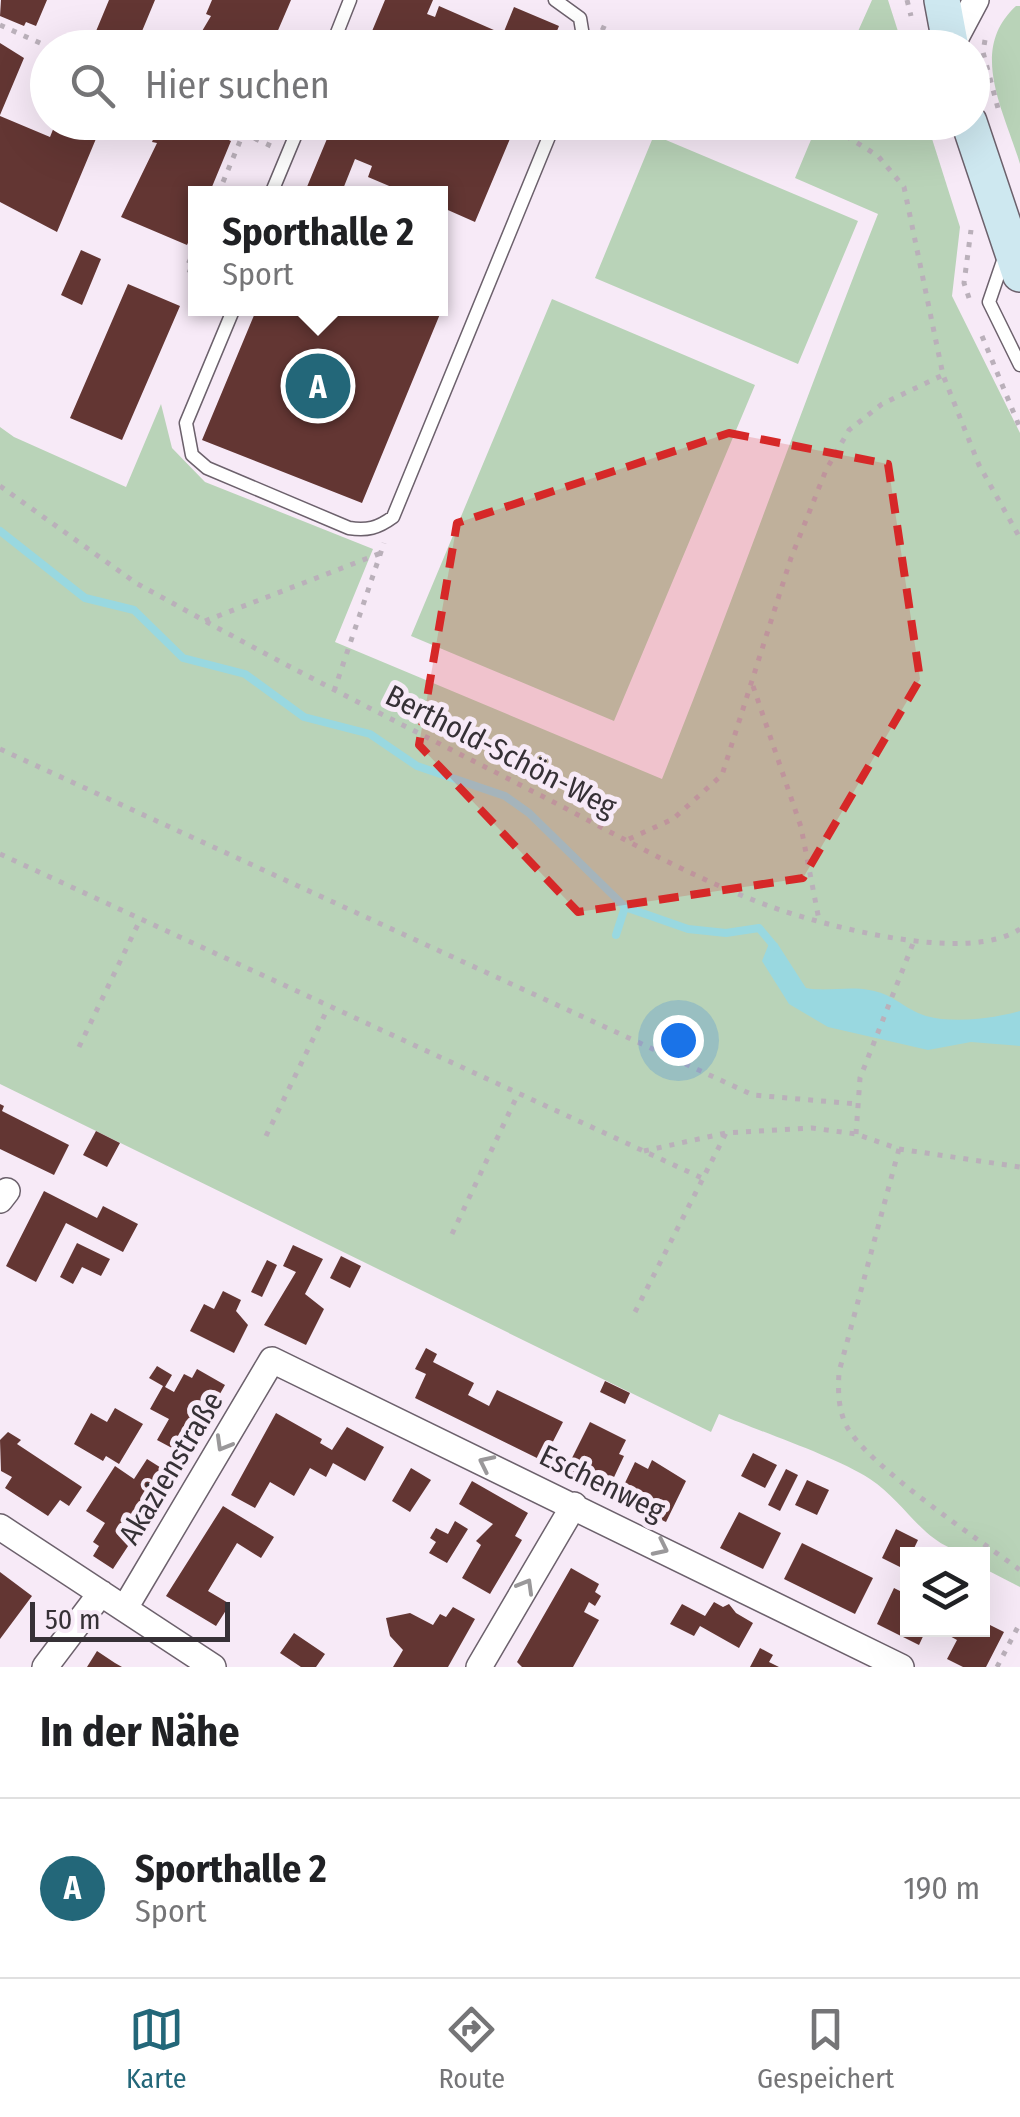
<!DOCTYPE html>
<html lang="de">
<meta charset="utf-8">
<style>
body{margin:0;font-family:"Fira Sans Condensed",sans-serif;background:#f2f2f2;color:#202124}
.controls{position:absolute;right:30px;bottom:30px;display:grid;overflow:hidden;border-radius:0px;box-shadow:0 10px 40px #0002}
.controls button{width:90px;height:90px;display:grid;place-items:center;padding:0;border:0;border-bottom:2px solid #e0e0e0;background:#fff;color:#202124;font:50px sans-serif}
.scale{position:absolute;left:30px;bottom:25px;width:200px;box-sizing:border-box;padding-left:10px;border:5px solid #363136;border-top:0;font-size:28px;line-height:35px;white-space:nowrap;color:#363136;-webkit-text-stroke:8px #f7eaf7;paint-order:stroke}
.you{position:absolute;left:678px;top:1040px;width:35px;height:35px;margin:-25px;border:8px solid #fff;border-radius:50%;background:#1a73e8;box-shadow:0 0 0 15px #1a73e833}
.badge{display:grid;place-items:center;width:65px;height:65px;border-radius:50%;background:#236779;color:#fff;font-size:32px;font-weight:700}
.pin{position:absolute;translate:-50% -50%;border:5px solid #fff;box-shadow:0 2px 10px #0006}
.popup{position:absolute;left:188px;top:186px;width:260px;height:130px;box-sizing:border-box;display:grid;place-content:center;border-radius:0px;background:#fff;filter:drop-shadow(0 2px 8px #0005);font-size:32px;white-space:nowrap;color:#757577}
.popup b{font-size:38px;color:#202124}
.popup::after{content:'';position:absolute;left:50%;top:100%;margin-left:-20px;border:20px solid transparent;border-top-color:#fff}
.list{margin:0;padding:0;list-style:none}
h2{display:flex;justify-content:space-between;align-items:center;height:130px;margin:0;padding:0 40px;font-size:42px}
h2 small{font-size:32px;font-weight:400;color:#757577}
.list li{display:grid;grid-template-columns:65px 1fr auto;gap:30px;align-items:center;box-sizing:border-box;height:180px;padding:0 40px;border-top:2px solid #e0e0e0}
.list b{display:block;font-size:38px;white-space:nowrap}
.list p{margin:0;font-size:32px;white-space:nowrap;color:#757577}
.list em{font-size:32px;font-style:normal;color:#757577}
.icon{flex:none;width:55px;height:55px;fill:none;stroke:currentColor;stroke-width:2;stroke-linecap:round;stroke-linejoin:round}
.map{position:relative;flex:none;width:1020px;height:1667px;overflow:hidden}
.search{position:absolute;background:#fff;box-shadow:0 10px 40px #0002;left:30px;right:30px;top:30px;height:110px;display:flex;align-items:center;gap:25px;box-sizing:border-box;padding:0 35px;border-radius:55px;color:#757577;font-size:38px}
.sheet{height:310px;background:#fff}
nav{display:flex;justify-content:space-around;align-items:center;box-sizing:border-box;height:140px;border-top:2px solid #e0e0e0;background:#fff;font-size:28px;color:#757577}
nav a{display:grid;justify-items:center;gap:5px}
nav .on{color:#236779}
.map>svg:first-child{display:block}
.green{fill:#b9d3b8}
.water{fill:#99d8e0}
.lines{fill:none;stroke-linecap:round;stroke-linejoin:round}
.stream{stroke:#99d8e0;stroke-width:8}
.building{fill:#633633}
.service-casing{stroke:#6c616c;stroke-width:15}
.minor-casing{stroke:#6c616c;stroke-width:28}
.secondary-casing{stroke:#6c616c;stroke-width:38}
.path{stroke:#bab0ba;stroke-width:5;stroke-dasharray:5 8;stroke-linecap:butt}
.service{stroke:#fff;stroke-width:12}
.minor{stroke:#fff;stroke-width:25}
.secondary{stroke:#cee8f0;stroke-width:35}
.oneway{stroke:#9a989a}
.marked{fill:#d62828;fill-opacity:0.2;stroke:#d62828;stroke-width:8;stroke-dasharray:20 12;stroke-linejoin:round}
.labels{text-anchor:middle;dominant-baseline:central;stroke-width:10;stroke-linejoin:round;paint-order:stroke}
.street-label{font-size:30px;fill:#363136;stroke:#f7eaf7}
</style>
<div class="map">
<svg width="1020" height="1667" viewBox="0 0 1020 1667">
<rect width="100%" height="100%" fill="#f7eaf7"/>
<!-- green -->
<path class="green" d="M872 0H888L903 47H851Z
M1016 6H1020V164C1004 110 968 50 1016 6Z
M818 123H927L960 227 952 296 1020 433V1587L983 1568 982 1554C926 1554 912 1507 870 1479 834 1456 761 1432 719 1414L711 1432 0 1084V427L14 437 126 487 161 404 172 448 205 482 373 549 335 642 662 779C737 591 804 401 878 214L795 178Z
M654 135 858 221 798 364 595 278Z
M552 299 755 385 614 721 411 636Z"/>
<!-- water -->
<path class="water" d="M770 941 777 943 806 988C827 992 848 986 869 990 892 994 899 1004 918 1013 944 1025 993 1019 1020 1011V1046L971 1042 928 1050 828 1027 789 1004 762 961Z"/>
<g class="lines">
<!-- stream -->
<path class="stream" d="M0 531 85 598 134 610 183 658 245 674 304 717 370 734 417 766 505 796 529 813 625 907 688 929 726 933 759 928 774 946
M616 935 625 907"/>
</g>
<!-- building -->
<path class="building" d="M1 0H47L36 26 26 22 24 26 0 16Z
M109 0H155L135 48H89Z
M212 0H291L273 42 269 40 266 48H192L211 16 206 14Z
M385 0H433L427 14 435 17 439 6 503 34 514 7 559 26 550 48H365Z
M0 43 24 58 0 115Z
M0 116 50 137 56 122H103L57 232 0 202Z
M160 122H208L205 129 231 141 209 194H196V226L187 245 121 217 157 143 152 142Z
M334 122H517L475 222 441 207V194H408L368 177 372 166 355 159 341 194H304Z
M81 250 101 259 82 305 61 295Z
M128 284 180 306 122 440 70 418Z
M257 308H425L440 314 362 503 202 440Z
M0 1104 4 1106 2 1111 69 1145 54 1175 0 1149Z
M96 1131 120 1143 107 1167 83 1155Z
M44 1191 97 1218 103 1206 138 1224 123 1252 66 1223 36 1282 6 1266Z
M77 1243 110 1259 101 1276 82 1267 73 1284 60 1277Z
M293 1245 323 1259 305 1294 324 1309 306 1345 264 1325 296 1272 283 1266Z
M341 1256 361 1266 350 1288 330 1278Z
M267 1260 277 1265 262 1297 251 1292Z
M223 1291 241 1300 236 1311 248 1325 234 1353 190 1331 204 1304 214 1309Z
M426 1348 437 1354 433 1362 474 1383 468 1395 489 1406 497 1390 563 1422 543 1461 415 1398 426 1374 415 1369Z
M157 1366 172 1375 165 1387 174 1392 184 1374 192 1378 197 1369 225 1385 185 1455 157 1440 169 1419 150 1409 163 1386 149 1378Z
M605 1381 630 1393 625 1404 600 1392Z
M115 1408 143 1424 119 1464 106 1456 103 1461 74 1444 91 1413 107 1422Z
M276 1413 322 1439 320 1443 332 1450 347 1427 384 1447 365 1481 333 1463 326 1477 310 1468 294 1496 270 1482 255 1508 231 1495Z
M590 1422 626 1440 619 1454 624 1456 607 1492 565 1472Z
M8 1432 21 1440 17 1444 82 1487 69 1506 60 1500 48 1516 5 1488 12 1477 1 1471 0 1440Z
M753 1453 777 1465 765 1488 741 1476Z
M147 1459 174 1476 113 1569 93 1556 99 1546 93 1542 105 1523 86 1511 115 1466 134 1479Z
M652 1460 686 1481 666 1522 640 1510 646 1498 624 1485 635 1462 648 1469Z
M411 1468 431 1480 410 1512 392 1501Z
M786 1469 798 1475 780 1511 768 1505Z
M807 1480 829 1490 817 1515 795 1505Z
M472 1481 528 1513 515 1536 522 1540 490 1594 462 1578 481 1545 476 1541 493 1524 459 1504Z
M223 1506 274 1537 261 1558 237 1543 208 1591 230 1604 216 1626 166 1596Z
M739 1512 781 1533 763 1569 720 1548Z
M455 1521 468 1529 447 1563 429 1553 436 1542 430 1538 436 1528 448 1534Z
M896 1529 918 1540 904 1569 882 1558Z
M802 1543 873 1578 855 1614 784 1579Z
M571 1568 599 1584 595 1592 601 1596 595 1606 589 1602 584 1612 599 1620 573 1667H522L517 1662Z
M0 1572 32 1596 0 1639Z
M894 1588 908 1595V1630H926L919 1645 877 1624Z
M714 1602 723 1607 729 1604 736 1613 753 1623 739 1648 700 1626 694 1636 670 1624 682 1604 705 1616Z
M453 1607 475 1619 448 1667H393L403 1650 390 1636 386 1618 410 1613 433 1625 440 1614 446 1617Z
M982 1621 1004 1632 986 1667H963L947 1659 957 1640 946 1634 949 1630H982Z
M294 1633 325 1654 316 1667H301L280 1653Z
M760 1648 773 1655 769 1662 779 1667H750Z
M97 1651 115 1663 122 1667H87Z"/>
<g class="lines">
<defs>
<path id="service" d="M555 0 580 18 585 48
M331 48 350 0
M271 194 301 122
M1004 258 989 302 1020 365
M234 308 186 423 192 455 207 468 349 528C367 531 378 528 393 517L555 122"/>
<path id="minor" d="M951 47 976 0
M0 1200 7 1191
M0 1527 213 1667
M125 1608 272 1360 901 1667
M45 1667 101 1593
M479 1667 574 1505"/>
<path id="secondary" d="M942 0 951 48
M969 122 1020 274"/>
</defs>
<!-- service casing -->
<use href="#service" class="service-casing"/>
<!-- minor casing -->
<use href="#minor" class="minor-casing"/>
<!-- secondary casing -->
<use href="#secondary" class="secondary-casing"/>
<!-- path -->
<path class="path" d="M907 0 911 16
M0 25 51 48
M601 27 649 48
M985 40 983 52 999 112
M294 48 298 37
M768 48 774 35
M219 122 271 146
M824 122 878 156 904 187 943 375 979 465 1020 538
M218 194 248 122
M196 247 186 269 196 273
M969 298 964 283 971 230
M982 336 1020 428
M0 486 136 583 205 621C314 681 425 736 536 793 612 832 689 877 769 906 828 927 967 964 1020 929
M205 621 381 553
M753 686 801 827 819 920
M334 691 384 543
M0 749 753 1095 857 1104
M629 839 673 819 722 775 791 558 826 470 849 430 882 404 943 375
M0 854 702 1178
M79 1047 140 920
M856 1134 860 1078 914 941
M266 1136 328 1008
M899 1149 839 1372C838 1391 838 1408 846 1425 866 1465 981 1541 1020 1570
M644 1151 726 1133 812 1128 856 1134 899 1149 1020 1167
M452 1234 518 1094
M635 1312 726 1133
M997 1667 1020 1623"/>
<!-- service -->
<use href="#service" class="service"/>
<!-- minor -->
<use href="#minor" class="minor"/>
<!-- secondary -->
<use href="#secondary" class="secondary"/>
</g>
<!-- one-way arrows -->
<defs><path id="oneway-chevron" d="M-2-3.5L2.5 0L-2 3.5" fill="none" stroke-width="1.6" stroke-linecap="round" stroke-linejoin="round" transform="scale(2.5)"/></defs>
<g class="oneway">
<use href="#oneway-chevron" transform="translate(223 1444) rotate(120)"/>
<use href="#oneway-chevron" transform="translate(486 1463) rotate(-154)"/>
<use href="#oneway-chevron" transform="translate(661 1548) rotate(26)"/>
<use href="#oneway-chevron" transform="translate(526 1586) rotate(-60)"/>
</g>
<!-- marked area -->
<path class="marked" d="M729 433 888 464 920 679 803 878 578 912 419 745 457 523Z"/>
<g class="labels">
<!-- street labels -->
<g class="street-label">
<text transform="translate(501 751) rotate(27)">Berthold-Schön-Weg</text>
<text transform="translate(171 1468) rotate(-59)">Akazienstraße</text>
<text transform="translate(602 1483) rotate(26)">Eschenweg</text>
</g>
</g>
</svg>
<div class="controls">
<button><svg class="icon" aria-label="layers" viewBox="0 0 24 24"><path d="M12 4l9 5-9 5-9-5zM3 14l9 5 9-5"/></svg></button>
</div>
<div class="scale">50 m</div>
<div class="you"></div>
<div class="pin badge" style="left:318px;top:386px">A</div>
<div class="popup"><b>Sporthalle 2</b>Sport</div>
<div class="search"><svg class="icon" aria-label="search" viewBox="0 0 24 24"><circle cx="10" cy="10" r="6"/><path d="M15 15l6 6"/></svg>Hier suchen</div>
</div>
<section class="sheet">
<h2>In der Nähe<small></small></h2>
<ul class="list">
<li><span class="badge">A</span><div><b>Sporthalle 2</b><p>Sport</p></div><em>190 m</em></li>
</ul>
</section>
<nav>
<a class="on"><svg class="icon" aria-label="map" viewBox="0 0 24 24"><path d="M3 6l6-2 6 2 6-2v14l-6 2-6-2-6 2zM9 4v14M15 6v14"/></svg>Karte</a>
<a><svg class="icon" aria-label="directions" viewBox="0 0 24 24"><path d="M12 3l9 9-9 9-9-9zM9 14v-3h6M13 9l2 2-2 2"/></svg>Route</a>
<a><svg class="icon" aria-label="saved" viewBox="0 0 24 24"><path d="M7 4h10v16l-5-4-5 4z"/></svg>Gespeichert</a>
</nav>
